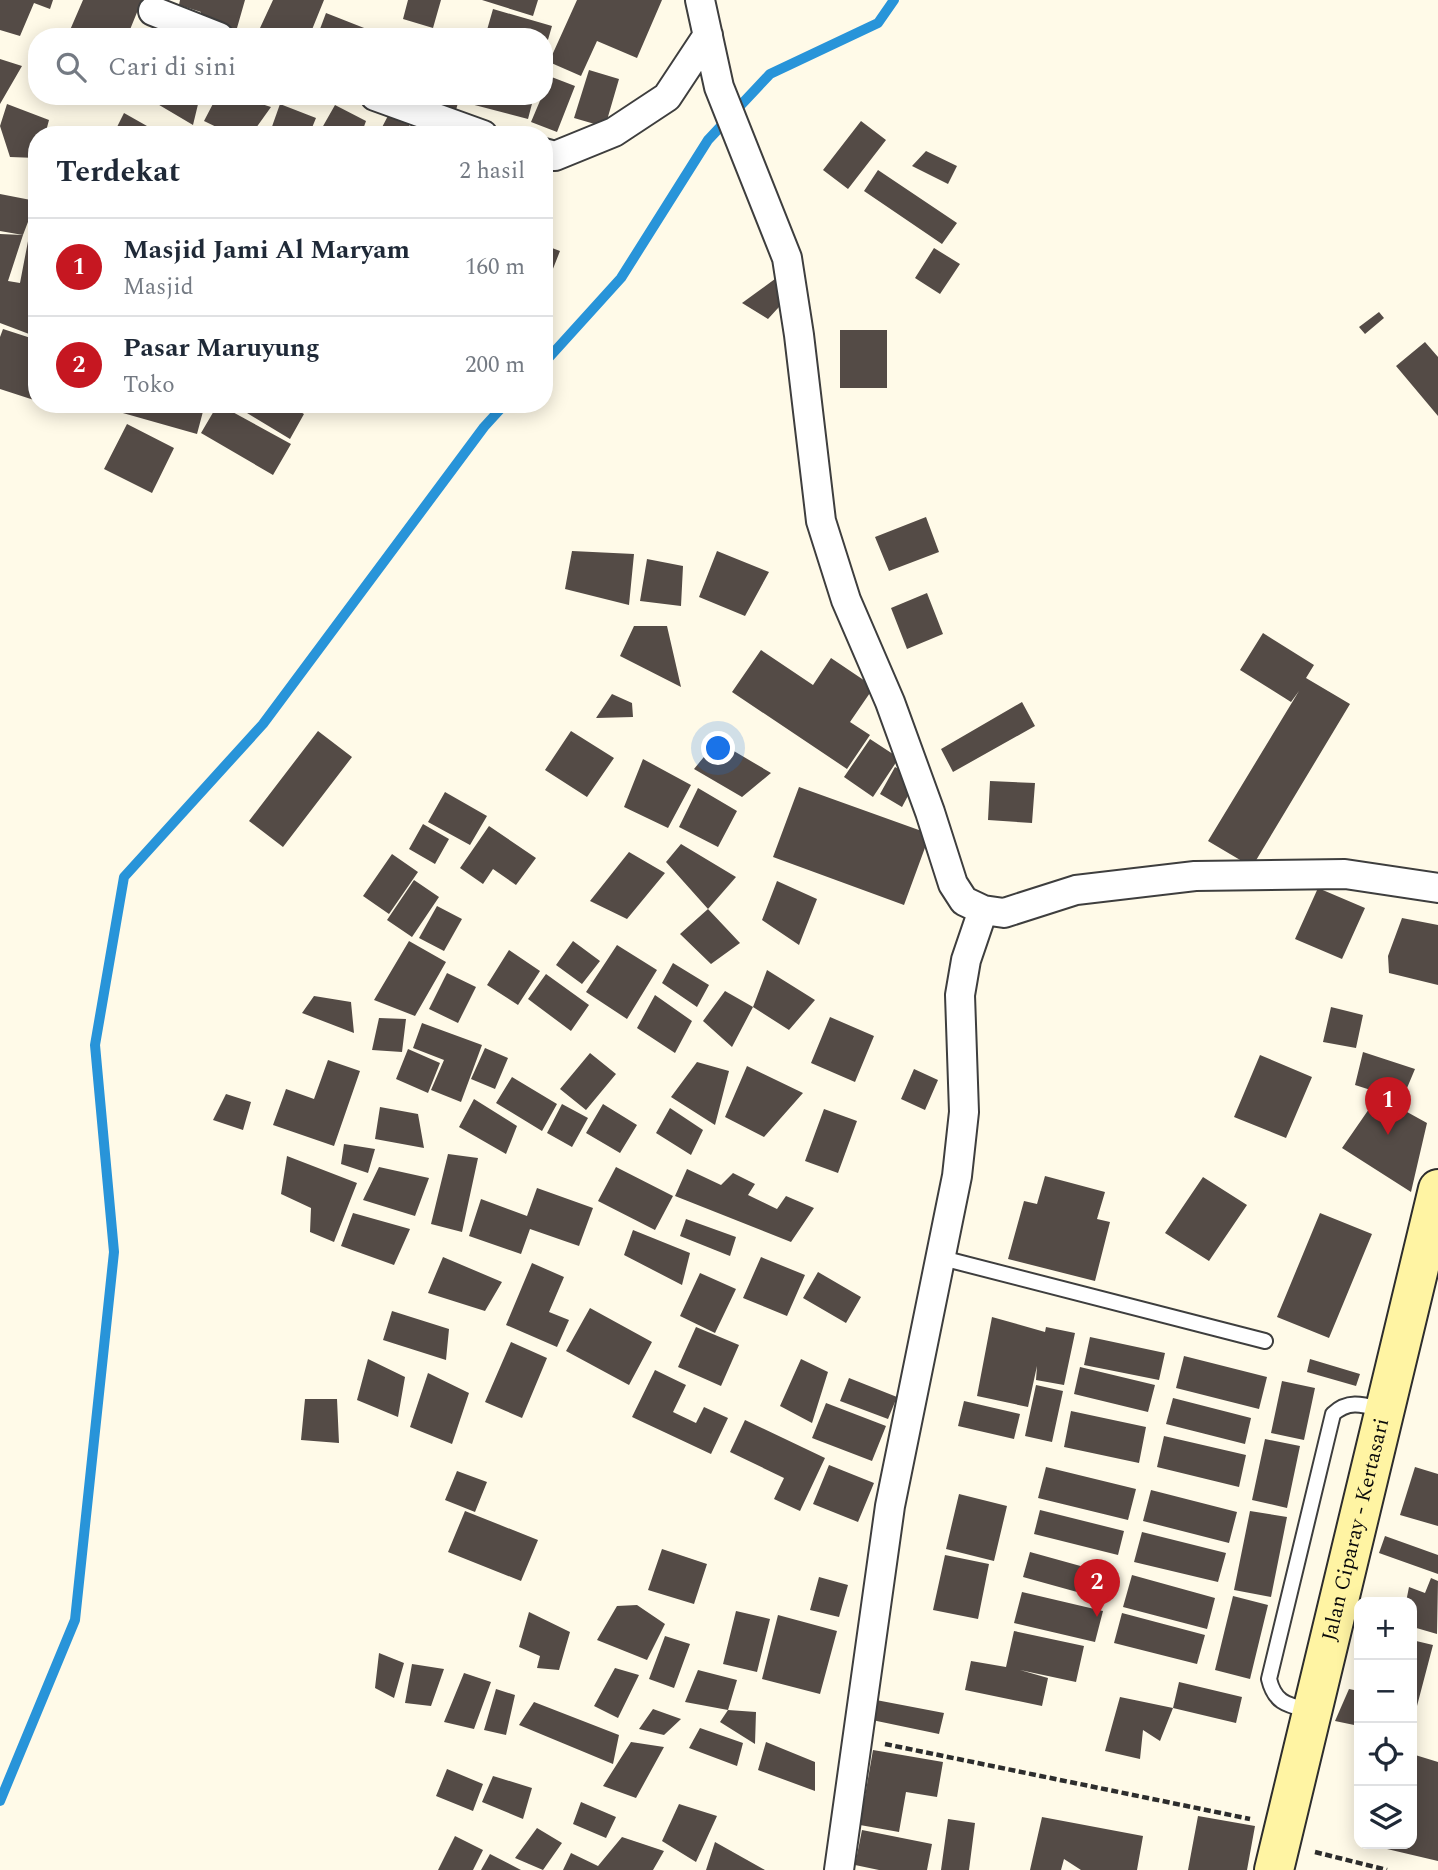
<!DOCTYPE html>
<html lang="id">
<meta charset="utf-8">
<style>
body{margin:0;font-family:Spectral,serif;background:#f2f2f3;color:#1f2937}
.controls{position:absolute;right:21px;bottom:21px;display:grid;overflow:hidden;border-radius:14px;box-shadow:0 4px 18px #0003}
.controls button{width:63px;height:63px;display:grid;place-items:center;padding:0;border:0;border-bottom:2px solid #e0e1e3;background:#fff;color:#1f2937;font:35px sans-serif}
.you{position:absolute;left:719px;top:749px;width:24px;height:24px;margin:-18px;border:5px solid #fff;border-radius:50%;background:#1a73e8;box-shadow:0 0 0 10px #1a73e833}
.badge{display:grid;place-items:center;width:46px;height:46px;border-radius:50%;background:#c61721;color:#fff;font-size:23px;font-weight:700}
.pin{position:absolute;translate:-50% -58px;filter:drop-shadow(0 2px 4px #0008)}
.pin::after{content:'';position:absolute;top:37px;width:24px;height:21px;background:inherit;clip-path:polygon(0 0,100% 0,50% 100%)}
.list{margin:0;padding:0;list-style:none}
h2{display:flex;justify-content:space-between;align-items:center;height:91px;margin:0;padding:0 28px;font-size:30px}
h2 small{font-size:23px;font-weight:400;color:#747a83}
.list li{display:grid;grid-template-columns:46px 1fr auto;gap:21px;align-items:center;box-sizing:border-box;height:98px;padding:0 28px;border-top:2px solid #e0e1e3}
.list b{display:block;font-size:26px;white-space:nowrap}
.list p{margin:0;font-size:23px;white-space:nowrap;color:#747a83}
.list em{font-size:23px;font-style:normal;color:#747a83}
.icon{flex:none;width:38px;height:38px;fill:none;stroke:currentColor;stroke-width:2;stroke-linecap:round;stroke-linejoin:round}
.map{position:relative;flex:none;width:1438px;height:1870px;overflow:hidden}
.search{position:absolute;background:#fff;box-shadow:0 4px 18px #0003;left:28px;top:28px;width:525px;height:77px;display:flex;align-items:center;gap:18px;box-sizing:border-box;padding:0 24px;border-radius:28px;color:#747a83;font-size:26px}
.panel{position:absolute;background:#fff;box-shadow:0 4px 18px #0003;left:28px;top:126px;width:525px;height:287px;border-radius:28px}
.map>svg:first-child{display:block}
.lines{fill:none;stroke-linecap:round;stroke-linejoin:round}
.stream{stroke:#2894d9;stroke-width:10}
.building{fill:#544b46}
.service-casing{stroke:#3e3e3e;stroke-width:18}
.minor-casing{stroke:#3e3e3e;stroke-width:32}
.secondary-casing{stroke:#2d2d2d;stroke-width:42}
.path{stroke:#2d2d2d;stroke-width:4.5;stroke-dasharray:7 3.5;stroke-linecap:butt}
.service{stroke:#fff;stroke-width:14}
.minor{stroke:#fff;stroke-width:28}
.secondary{stroke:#fff4a3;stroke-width:38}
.labels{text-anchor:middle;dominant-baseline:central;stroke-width:7;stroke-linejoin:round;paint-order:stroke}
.street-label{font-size:21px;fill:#0b0b0b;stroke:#fff}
</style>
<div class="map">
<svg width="1438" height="1870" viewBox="0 0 1438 1870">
<rect width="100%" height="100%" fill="#fffae8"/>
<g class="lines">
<!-- stream -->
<path class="stream" d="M544 363 621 278 708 140 770 74 878 23 894 0
M0 1801 75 1620 114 1252 95 1045 124 877 263 724 484 427 505 404"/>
</g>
<!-- building -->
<path class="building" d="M0 0H53L50 9 34 3 20 36 0 30Z
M83 0H142L127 37H67Z
M180 0H245L235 35 197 23 201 12 179 5Z
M273 0H324L309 37H275L260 28Z
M408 0H441L433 28 403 19Z
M482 0H538L533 16Z
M577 0H662L637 58 597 41 581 76 549 62Z
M493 9 552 26 545 50 544 37H485Z
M326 13 387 37H317Z
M0 59 22 66 0 104Z
M589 70 619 79 605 127 574 118Z
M549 76 575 86 557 132 531 122 542 96H544Z
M144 96H200L193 125Z
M217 96H237L271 107 251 135H233L204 121Z
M407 96H460L456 110Z
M464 96H534L528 119 463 102Z
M7 104 49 120 45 135H37V158L10 157 0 126Z
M280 104 316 118 309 135H269Z
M335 105 366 121 361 135H318Z
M391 110 412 119 405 135H378Z
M124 113 147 126 143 135H113Z
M861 121 886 140 848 189 823 170Z
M926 151 957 166 948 184 912 166Z
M878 170 957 223 942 244 864 191Z
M0 194 36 201 23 235 0 231Z
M33 215 37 217V337L0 323V234L23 235 8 281 20 283Z
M544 245 560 251 547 284 544 283Z
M934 248 960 264 940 294 915 278Z
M779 276 789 296 768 319 742 303Z
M1379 312 1384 318 1365 334 1359 327Z
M3 329 37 340V401L0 389V337Z
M840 330H887V388H840Z
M1425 342 1438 357V416L1396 366Z
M91 404H205L197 434Z
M218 404 291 444 273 475 201 433Z
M252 404H287L304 414 290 439 247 413Z
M127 424 174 448 152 493 104 469Z
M926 517 939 552 889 571 875 537Z
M572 551 634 554 629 605 565 589Z
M717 551 769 572 745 616 699 597Z
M647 559 683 566 681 606 640 601Z
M927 593 943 634 907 649 891 608Z
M634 626H667L681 687 620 656Z
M1263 633 1314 665 1306 678 1350 704 1252 867 1208 841 1299 691 1291 702 1240 670Z
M761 650 813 685 831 658 874 687 850 722 870 735 847 769 732 692Z
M612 694 632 703 633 717 596 718Z
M1022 702 1035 726 953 772 941 749Z
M318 731 352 757 283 847 249 821Z
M571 731 614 758 587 797 545 770Z
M870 739 899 758 873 797 844 777Z
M717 741 771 773 742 797 694 769Z
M643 759 691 785 668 828 624 807Z
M895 767 917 779 902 807 880 794Z
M990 781 1035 783 1032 823 988 820Z
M799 787 930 834 904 905 773 857Z
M698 788 737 811 718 847 679 827Z
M445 792 487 816 470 845 428 822Z
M423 824 449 839 435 864 409 849Z
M489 826 536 858 516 885 493 869 483 884 460 868Z
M681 844 736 877 708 909 666 862Z
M629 852 665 873 627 919 590 901Z
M392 854 418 872 389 914 363 896Z
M414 880 439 897 412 937 387 920Z
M777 881 817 899 799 945 762 920Z
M1318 888 1365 908 1342 959 1295 939Z
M437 906 462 919 444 951 419 938Z
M708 909 740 943 711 964 680 934Z
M1402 918 1438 925V985L1389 973 1388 956Z
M409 941 446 962 415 1016 374 1000Z
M573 941 600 961 582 984 556 965Z
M617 945 657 970 627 1019 586 992Z
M509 950 540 971 518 1005 487 985Z
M673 963 709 985 697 1007 662 983Z
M767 970 815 1000 789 1030 753 1007Z
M447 973 476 987 458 1023 429 1009Z
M546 974 589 1005 571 1031 528 999Z
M725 991 753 1007 732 1047 703 1021Z
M655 995 692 1021 675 1053 637 1028Z
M314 996 351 1002 354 1033 302 1013Z
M1331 1007 1363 1015 1356 1048 1323 1042Z
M830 1017 874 1036 855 1082 811 1063Z
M379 1018 406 1019 402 1052 372 1050Z
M422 1023 482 1045 461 1102 431 1090 444 1060 413 1048Z
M485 1048 508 1058 495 1089 471 1079Z
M408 1049 440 1063 428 1093 396 1079Z
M1363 1052 1415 1069 1402 1100 1355 1085Z
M590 1053 616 1074 586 1110 560 1089Z
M1260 1055 1312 1077 1286 1138 1234 1117Z
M328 1060 360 1071 334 1146 273 1125 286 1089 314 1099Z
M697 1062 729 1071 715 1125 671 1097Z
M747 1066 803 1093 764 1137 725 1117Z
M914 1069 938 1080 925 1110 901 1099Z
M512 1077 557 1104 542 1131 496 1103Z
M226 1094 251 1102 243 1130 213 1120Z
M1378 1096 1427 1123 1411 1192 1342 1148Z
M474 1099 517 1126 506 1154 459 1127Z
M562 1104 588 1118 572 1147 547 1133Z
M603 1104 637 1125 620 1153 586 1133Z
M380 1107 418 1114 424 1148 375 1139Z
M670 1108 703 1130 691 1155 656 1133Z
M824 1109 857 1121 838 1173 805 1161Z
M344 1144 375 1149 368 1173 341 1164Z
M448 1154 478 1158 462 1232 431 1224Z
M287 1156 357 1183 334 1242 310 1232 311 1208 281 1194Z
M379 1167 429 1178 415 1216 363 1200Z
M616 1167 673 1196 655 1230 598 1201Z
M687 1169 721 1185 733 1173 755 1184 748 1195 777 1209 786 1196 814 1208 791 1242 675 1196Z
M1045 1176 1105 1192 1097 1219 1110 1222 1095 1281 1008 1259 1024 1201 1037 1204Z
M1203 1177 1247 1205 1209 1261 1165 1233Z
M537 1188 593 1208 579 1246 530 1229 521 1254 469 1236 481 1199 527 1216Z
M353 1213 410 1229 394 1265 341 1246Z
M1320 1213 1372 1234 1329 1338 1277 1317Z
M686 1219 736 1237 730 1256 680 1236Z
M633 1230 690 1253 682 1285 624 1255Z
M443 1257 502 1282 485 1311 428 1293Z
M761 1257 805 1275 787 1316 743 1298Z
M532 1263 564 1277 549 1312 569 1320 557 1347 506 1325Z
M818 1272 861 1297 846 1323 803 1298Z
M700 1273 736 1289 715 1333 680 1316Z
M590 1308 652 1342 629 1385 566 1351Z
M392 1311 449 1329 446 1360 383 1340Z
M992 1317 1045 1332 1046 1327 1075 1333 1064 1385 1036 1380 1037 1366 1028 1407 977 1396Z
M696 1327 739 1345 721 1386 678 1367Z
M1090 1337 1165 1353 1159 1380 1084 1365Z
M511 1342 547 1358 522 1418 485 1402Z
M1184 1356 1267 1377 1259 1409 1176 1388Z
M368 1359 405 1377 398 1417 357 1400Z
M801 1359 828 1372 812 1423 780 1406Z
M1310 1359 1360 1374 1356 1386 1307 1372Z
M1080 1367 1155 1385 1148 1412 1074 1394Z
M655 1370 686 1385 673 1412 696 1423 704 1407 728 1418 711 1454 632 1417Z
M428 1373 469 1393 452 1444 410 1427Z
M849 1378 897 1397 888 1419 840 1401Z
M1282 1381 1315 1388 1304 1440 1271 1433Z
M1036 1385 1063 1391 1052 1442 1025 1436Z
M1173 1398 1251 1418 1245 1444 1166 1424Z
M305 1399H337L339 1443 301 1440Z
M964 1401 1020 1414 1014 1439 958 1426Z
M826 1403 886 1426 872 1461 812 1438Z
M1071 1411 1146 1427 1139 1463 1064 1447Z
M745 1420 825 1458 800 1511 774 1499 784 1478 730 1452Z
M1164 1436 1246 1455 1239 1487 1157 1467Z
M1265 1439 1300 1446 1287 1508 1252 1500Z
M829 1465 874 1483 858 1522 813 1504Z
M1046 1467 1136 1489 1128 1520 1038 1498Z
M1415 1467 1438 1474V1526L1400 1515Z
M457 1471 487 1482 475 1512 445 1500Z
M1151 1490 1237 1512 1229 1543 1143 1521Z
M959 1494 1007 1506 994 1561 946 1549Z
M1040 1510 1124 1531 1118 1555 1034 1534Z
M465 1511 538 1540 521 1581 448 1552Z
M1250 1511 1287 1517 1271 1597 1234 1590Z
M1142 1532 1226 1553 1218 1582 1134 1562Z
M1385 1536 1438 1555V1574L1379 1553Z
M662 1549 707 1564 694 1604 648 1590Z
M1030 1552 1113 1575 1106 1600 1023 1577Z
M945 1555 989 1564 978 1619 933 1610Z
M1132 1575 1215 1598 1207 1629 1123 1607Z
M819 1577 848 1585 839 1617 810 1610Z
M1431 1578 1438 1581 1437 1634 1413 1627 1416 1609 1412 1607V1602H1406L1409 1587 1425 1593Z
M1022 1592 1103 1611 1095 1642 1014 1623Z
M1233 1596 1268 1605 1250 1679 1215 1670Z
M637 1605 665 1624 647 1660 597 1640 617 1606Z
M736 1611 770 1619 757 1672 723 1664Z
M529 1612 570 1632 559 1670 537 1668 540 1656 519 1647Z
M1122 1613 1205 1635 1197 1664 1114 1643Z
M778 1615 837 1631 820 1694 762 1679Z
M1014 1631 1084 1646 1076 1682 1020 1670 1048 1678 1042 1706 965 1690 971 1661 1006 1667Z
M665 1636 690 1644 674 1688 649 1679Z
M1412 1640 1433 1645 1412 1725Z
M379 1653 404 1663 394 1698 375 1688Z
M412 1664 444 1669 431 1706 405 1703Z
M615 1668 639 1675 618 1718 594 1706Z
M698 1670 737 1680 728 1710 685 1702Z
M464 1673 491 1682 474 1729 444 1722Z
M1179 1682 1242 1697 1236 1723 1173 1708Z
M496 1689 515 1695 506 1735 484 1730Z
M1349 1689 1359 1691V1726L1335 1721Z
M1120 1697 1173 1708 1160 1741 1143 1730 1140 1759 1105 1751Z
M876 1700 944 1713 939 1734 872 1720Z
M534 1702 619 1735 613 1764 519 1725Z
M653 1709 681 1719 664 1735 639 1729Z
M728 1710 756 1712 755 1744 720 1722Z
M700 1728 743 1743 737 1766 689 1748Z
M631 1742 664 1747 636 1798 603 1786Z
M766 1742 815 1762V1791L758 1770Z
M873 1750 943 1762 937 1797 906 1792 899 1832 860 1825Z
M1412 1754 1438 1762V1861L1370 1845 1412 1844Z
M447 1769 483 1784 473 1811 436 1796Z
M493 1776 532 1788 523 1819 482 1802Z
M581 1802 616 1817 606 1838 573 1824Z
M679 1804 717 1816 696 1862 662 1841Z
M1198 1816 1255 1826 1247 1870H1188Z
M1042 1817 1143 1836 1137 1870H1081L1064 1859 1061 1870H1030Z
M948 1819 975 1823 969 1870H941Z
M537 1828 562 1843 543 1870 515 1858Z
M862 1830 932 1844 927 1870H879L855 1865Z
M455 1836 483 1850 473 1870H438Z
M622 1837 664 1851 653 1870H563L571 1853 598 1866Z
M715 1842 765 1870H706Z
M490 1854 521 1870H481Z"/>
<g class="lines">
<defs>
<path id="service" d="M942 1258 1265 1341
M1311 1711C1288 1705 1275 1704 1269 1679L1333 1414C1349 1399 1364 1405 1383 1410"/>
<path id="minor" d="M700 0 719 87 787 258 799 335 821 521 846 600 890 702 930 812 953 884 964 901 983 910 1004 913 1076 890 1195 876 1345 874 1438 888
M153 11 219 37
M375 96 483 135
M544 153 555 156 614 132 667 97 708 35
M839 1870 890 1506 957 1176 964 1112 960 995 966 960 983 910"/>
<g id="secondary">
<path id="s1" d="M1274 1870 1438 1189"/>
</g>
</defs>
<!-- service casing -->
<use href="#service" class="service-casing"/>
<!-- minor casing -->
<use href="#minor" class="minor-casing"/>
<!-- secondary casing -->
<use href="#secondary" class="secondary-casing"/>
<!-- path -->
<path class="path" d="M885 1744 1250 1819
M1315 1852 1387 1870"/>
<!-- service -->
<use href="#service" class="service"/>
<!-- minor -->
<use href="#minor" class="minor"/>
<!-- secondary -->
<use href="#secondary" class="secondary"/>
</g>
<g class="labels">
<!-- street labels -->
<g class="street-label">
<text stroke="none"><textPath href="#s1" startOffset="350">Jalan Ciparay - Kertasari</textPath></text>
</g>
</g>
</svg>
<div class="controls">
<button>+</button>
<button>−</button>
<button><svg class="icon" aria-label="locate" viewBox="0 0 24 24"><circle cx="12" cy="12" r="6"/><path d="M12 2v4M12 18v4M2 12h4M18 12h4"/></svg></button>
<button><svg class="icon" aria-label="layers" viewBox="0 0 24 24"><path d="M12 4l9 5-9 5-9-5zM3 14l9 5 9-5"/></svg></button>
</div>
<div class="you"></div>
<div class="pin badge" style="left:1388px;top:1135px">1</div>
<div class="pin badge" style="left:1097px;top:1617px">2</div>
<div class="search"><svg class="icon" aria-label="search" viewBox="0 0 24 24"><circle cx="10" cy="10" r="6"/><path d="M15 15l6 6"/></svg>Cari di sini</div>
<section class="panel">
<h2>Terdekat<small>2 hasil</small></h2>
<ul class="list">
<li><span class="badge">1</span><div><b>Masjid Jami Al Maryam</b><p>Masjid</p></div><em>160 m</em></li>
<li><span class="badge">2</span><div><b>Pasar Maruyung</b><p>Toko</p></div><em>200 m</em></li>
</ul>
</section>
</div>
